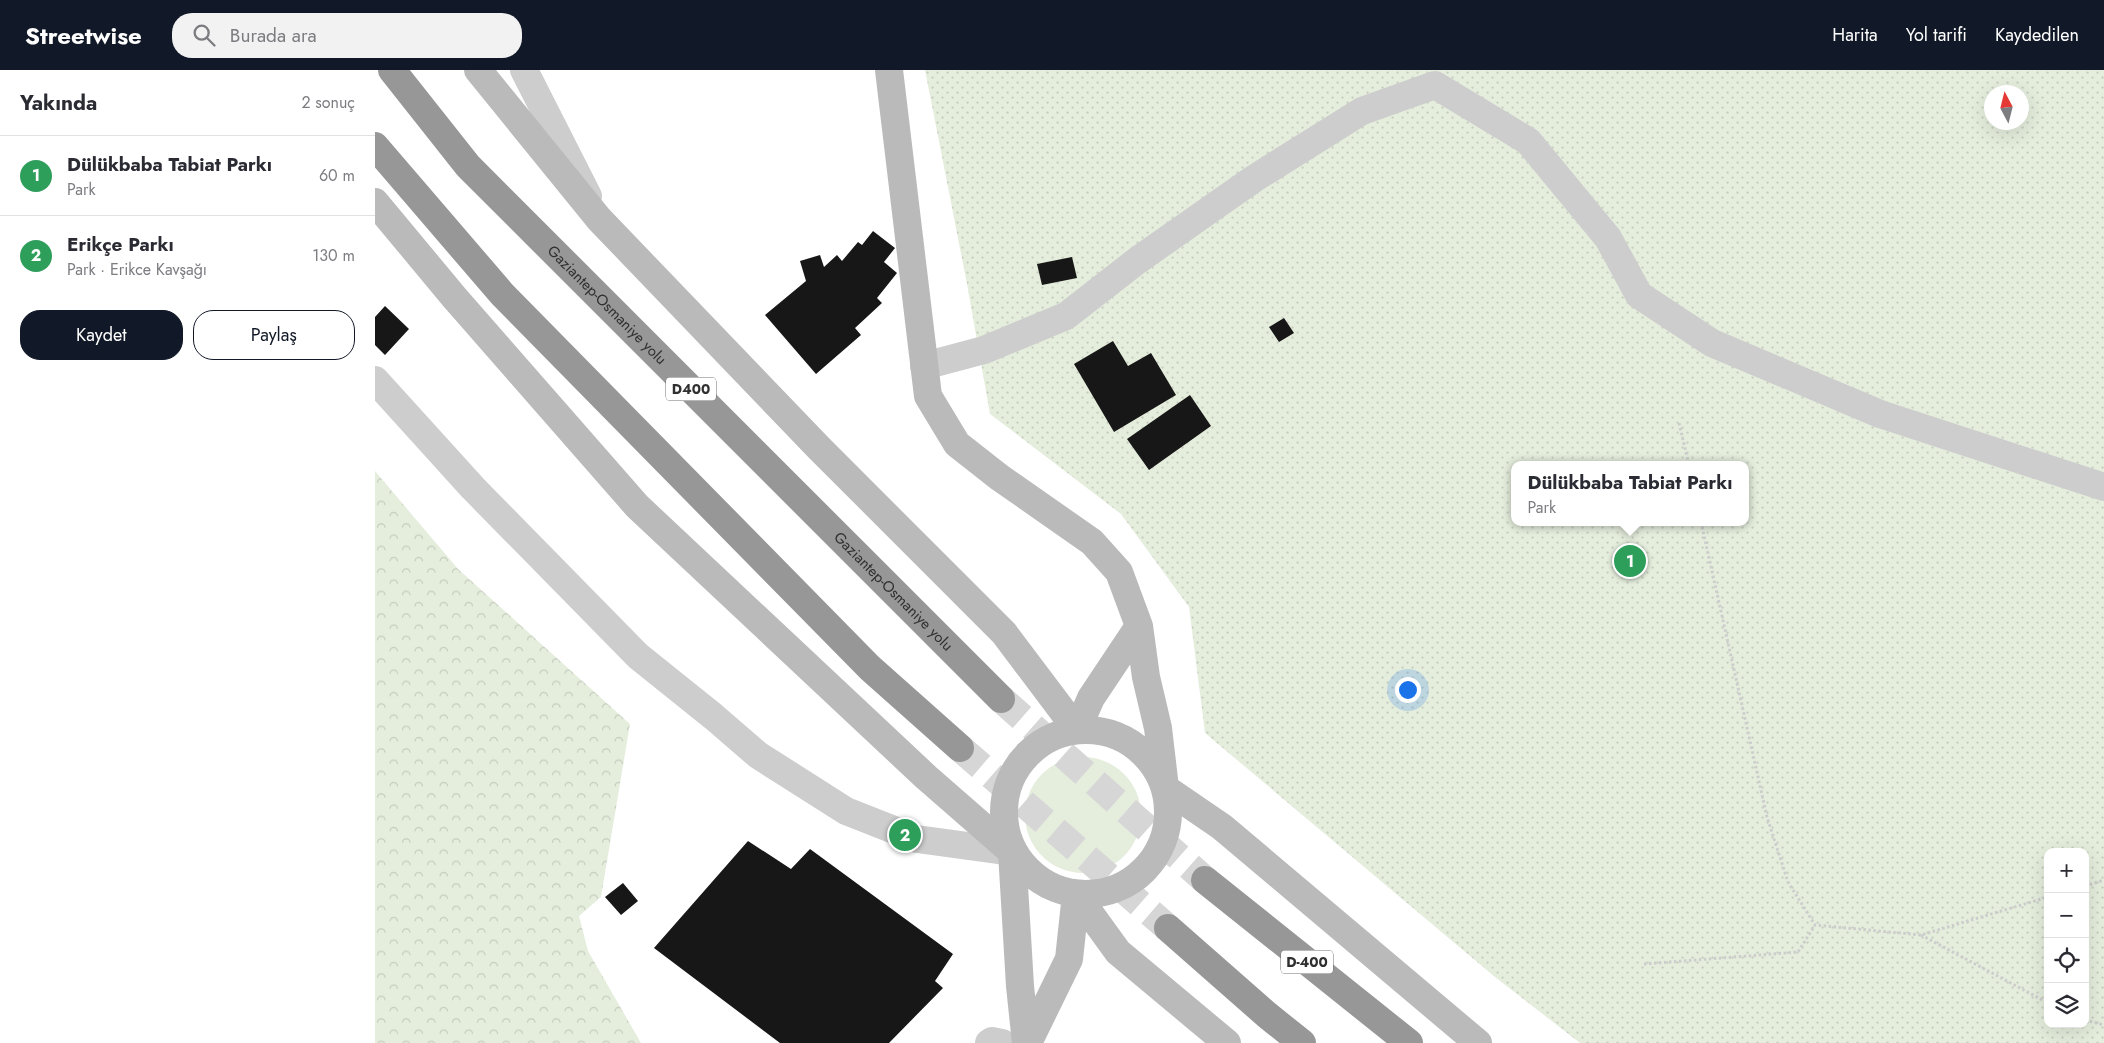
<!DOCTYPE html>
<html lang="tr">
<meta charset="utf-8">
<style>
body{margin:0;font-family:Jost,sans-serif;background:#f2f2f3;color:#2b2b33}
.controls{position:absolute;right:15px;bottom:15px;display:grid;overflow:hidden;border-radius:10px;box-shadow:0 5px 20px #0002}
.controls button{width:45px;height:45px;display:grid;place-items:center;padding:0;border:0;border-bottom:1px solid #e1e1e2;background:#fff;color:#2b2b33;font:25px sans-serif}
.compass{position:absolute;left:1609px;top:15px;width:45px;height:45px;border-radius:50%;background:#fff;box-shadow:0 5px 20px #0002;rotate:353deg}
.you{position:absolute;left:1032px;top:619px;width:18px;height:18px;margin:-12px;border:4px solid #fff;border-radius:50%;background:#1a73e8;box-shadow:0 0 0 8px #1a73e833}
.badge{display:grid;place-items:center;width:32px;height:32px;border-radius:50%;background:#111827;color:#fff;font-size:16px;font-weight:700}
.pin{position:absolute;translate:-50% -50%;border:2px solid #fff;box-shadow:0 1px 5px #0006}
.popup{position:absolute;left:1136px;top:391px;width:238px;height:65px;box-sizing:border-box;display:grid;place-content:center;border-radius:10px;background:#fff;filter:drop-shadow(0 1px 4px #0005);font-size:16px;white-space:nowrap;color:#7c7c81}
.popup b{font-size:19px;color:#2b2b33}
.popup::after{content:'';position:absolute;left:50%;top:100%;margin-left:-10px;border:10px solid transparent;border-top-color:#fff}
.list{margin:0;padding:0;list-style:none}
h2{display:flex;justify-content:space-between;align-items:center;height:65px;margin:0;padding:0 20px;font-size:21px}
h2 small{font-size:16px;font-weight:400;color:#7c7c81}
.list li{display:grid;grid-template-columns:32px 1fr auto;gap:15px;align-items:center;box-sizing:border-box;height:80px;padding:0 20px;border-top:1px solid #e1e1e2}
.list b{display:block;font-size:19px;white-space:nowrap}
.list p{margin:0;font-size:16px;white-space:nowrap;color:#7c7c81}
.list em{font-size:16px;font-style:normal;color:#7c7c81}
.actions{display:flex;gap:10px;padding:15px 20px}
.actions a{flex:1;padding:11px 0;border:1px solid #111827;border-radius:20px;text-align:center;font-size:18px;color:#111827}
.actions .main{background:#111827;color:#fff}
.icon{flex:none;width:28px;height:28px;fill:none;stroke:currentColor;stroke-width:2;stroke-linecap:round;stroke-linejoin:round}
.map{position:relative;flex:none;width:1729px;height:973px;overflow:hidden}
header{display:flex;align-items:center;gap:30px;box-sizing:border-box;height:70px;padding:0 25px;background:#111827;color:#fff}
header strong{font-size:24px}
nav{display:flex;gap:28px;margin-inline-start:auto;font-size:18px}
.search{width:350px;height:45px;background:#f2f2f3;display:flex;align-items:center;gap:12px;box-sizing:border-box;padding:0 18px;border-radius:20px;color:#7c7c81;font-size:19px}
main{display:flex}
aside{flex:1;background:#fff}
.map>svg:first-child{display:block}
.grass{fill:#e5eedd}
.forest{fill:url(#forest-crowns)}
.park{fill:url(#park-dots);fill-rule:evenodd}
.building{fill:#171717}
.lines{fill:none;stroke-linecap:round;stroke-linejoin:round}
.highway-tunnel{stroke:#d6d6d6;stroke-width:28;stroke-dasharray:28 14;stroke-linecap:butt}
.path{stroke:#cdcdcd;stroke-width:3;stroke-dasharray:2.5 2.5;stroke-linecap:butt}
.street{stroke:#cdcdcd;stroke-width:28}
.secondary{stroke:#bababa;stroke-width:28}
.highway{stroke:#979797;stroke-width:28}
.labels{text-anchor:middle;dominant-baseline:central;stroke-width:5;stroke-linejoin:round;paint-order:stroke}
.shield{fill:#fff;stroke:#6e6e6e;stroke-width:1}
.shield-label{font-size:14px;font-weight:bold;fill:#303030}
.street-label{font-size:15px;fill:#303030;stroke:#fff}
</style>
<header>
<strong>Streetwise</strong>
<div class="search"><svg class="icon" aria-label="search" viewBox="0 0 24 24"><circle cx="10" cy="10" r="6"/><path d="M15 15l6 6"/></svg>Burada ara</div>
<nav><a>Harita</a><a>Yol tarifi</a><a>Kaydedilen</a></nav>
</header>
<main>
<aside>
<h2>Yakında<small>2 sonuç</small></h2>
<ul class="list">
<li><span class="badge" style="background:#2e9e5b">1</span><div><b>Dülükbaba Tabiat Parkı</b><p>Park</p></div><em>60 m</em></li>
<li><span class="badge" style="background:#2e9e5b">2</span><div><b>Erikçe Parkı</b><p>Park · Erikce Kavşağı</p></div><em>130 m</em></li>
</ul>
<div class="actions"><a class="main">Kaydet</a><a>Paylaş</a></div>
</aside>
<div class="map">
<svg width="1729" height="973" viewBox="0 0 1729 973">
<defs>
<pattern id="forest-crowns" width="20" height="18" patternUnits="userSpaceOnUse" patternTransform="scale(1.25)"><rect width="20" height="18" fill="#e5eedd"/><path d="M2 6a3 3 0 1 1 6 0M12 15a3 3 0 1 1 6 0" fill="none" stroke="#c5ccbe"/></pattern>
<pattern id="park-dots" width="8" height="8" patternUnits="userSpaceOnUse" patternTransform="scale(1.25)"><rect width="8" height="8" fill="#e5eedd"/><path d="M2 2h.1M6 6h.1" fill="none" stroke="#c5ccbe" stroke-width="1.8" stroke-linecap="round"/></pattern>
</defs>
<rect width="100%" height="100%" fill="#fff"/>
<!-- grass -->
<path class="grass" d="M650 745a58 58 0 1 1 116 0a58 58 0 1 1-116 0Z"/>
<!-- forest -->
<path class="forest" d="M0 401 83 499 255 654 226 827 204 846 213 881 266 973H0Z"/>
<!-- park -->
<path class="park" d="M550 0H1729V973H1205L1120 907 830 663 814 537 746 444 615 344 592 214ZM1616 22H1646V52H1616ZM1140 395H1370V452H1140ZM1673 782H1710V954H1673Z"/>
<!-- building -->
<path class="building" d="M498 161 520 178 509 192 522 203 502 228 507 233 480 258 486 265 441 304 390 245 431 211 425 191 445 185 449 197 462 185 467 191 483 172 487 175Z
M697 187 702 208 667 215 662 194Z
M10 236 34 259 10 285 0 275V247Z
M909 248 919 263 904 272 894 257Z
M738 271 753 296 776 283 801 325 739 362 699 294Z
M815 325 836 356 774 400 752 369Z
M373 771 416 799 435 779 578 884 560 911 568 918 514 973H405L279 878Z
M248 813 263 831 246 845 230 827Z"/>
<g class="lines">
<!-- highway-tunnel -->
<path class="highway-tunnel" d="M626 629 830 810
M585 678 793 858"/>
<!-- path -->
<path class="path" d="M1304 353 1314 395
M1326 452 1392 747 1413 812 1440 855 1546 865 1673 827
M1710 816 1729 810
M1546 865 1673 933
M1269 894 1423 882 1440 855
M1710 950 1729 955"/>
<!-- street -->
<path class="street" d="M149 0 213 126
M549 296 609 280 691 246 763 190 880 108 987 41 1060 15 1153 71 1233 168 1264 225 1337 273 1505 344 1729 417
M0 310 98 418 263 586 339 647 383 685 471 741 542 769 637 782
M614 973 617 971 627 973"/>
<!-- secondary -->
<path class="secondary" d="M103 0 224 149 444 378 629 563 702 660
M514 0 553 326 582 374 624 407 717 472 744 502 764 556 771 607 783 658 790 718 847 757 1103 973
M0 132 79 227 262 436 551 707 637 782 645 916 651 973
M629 742a82 82 0 1 1 164 0a82 82 0 1 1-164 0Z
M702 660 716 628 764 556
M701 824 743 882 852 973
M653 973 694 889 701 824"/>
<!-- highway -->
<g class="highway">
<path id="s1" d="M17 0 93 96 626 629"/>
<path d="M0 76 127 224 495 598 585 678"/>
<path d="M830 810 1034 973"/>
<path d="M793 858 892 945 927 973"/>
</g>
</g>
<g class="labels">
<!-- shield labels -->
<g class="shield">
<rect x="291" y="307.5" width="50" height="23" rx="4"/>
<rect x="906" y="880.5" width="52" height="23" rx="4"/>
</g>
<g class="shield-label">
<text x="316" y="319">D400</text>
<text x="932" y="892">D-400</text>
</g>
<!-- street labels -->
<g class="street-label">
<text stroke="none"><textPath href="#s1" startOffset="319">Gaziantep-Osmaniye yolu</textPath></text>
<text stroke="none"><textPath href="#s1" startOffset="724">Gaziantep-Osmaniye yolu</textPath></text>
</g>
</g>
</svg>
<div class="controls">
<button>+</button>
<button>−</button>
<button><svg class="icon" aria-label="locate" viewBox="0 0 24 24"><circle cx="12" cy="12" r="6"/><path d="M12 2v4M12 18v4M2 12h4M18 12h4"/></svg></button>
<button><svg class="icon" aria-label="layers" viewBox="0 0 24 24"><path d="M12 4l9 5-9 5-9-5zM3 14l9 5 9-5"/></svg></button>
</div>
<svg class="compass" viewBox="-18 -18 36 36"><path d="M0-13l5 13h-10z" fill="#e53935"/><path d="M0 13l5-13h-10z" fill="#7c7c81"/></svg>
<div class="you"></div>
<div class="pin badge" style="left:1255px;top:491px;background:#2e9e5b">1</div>
<div class="popup"><b>Dülükbaba Tabiat Parkı</b>Park</div>
<div class="pin badge" style="left:530px;top:765px;background:#2e9e5b">2</div>
</div>
</main>
